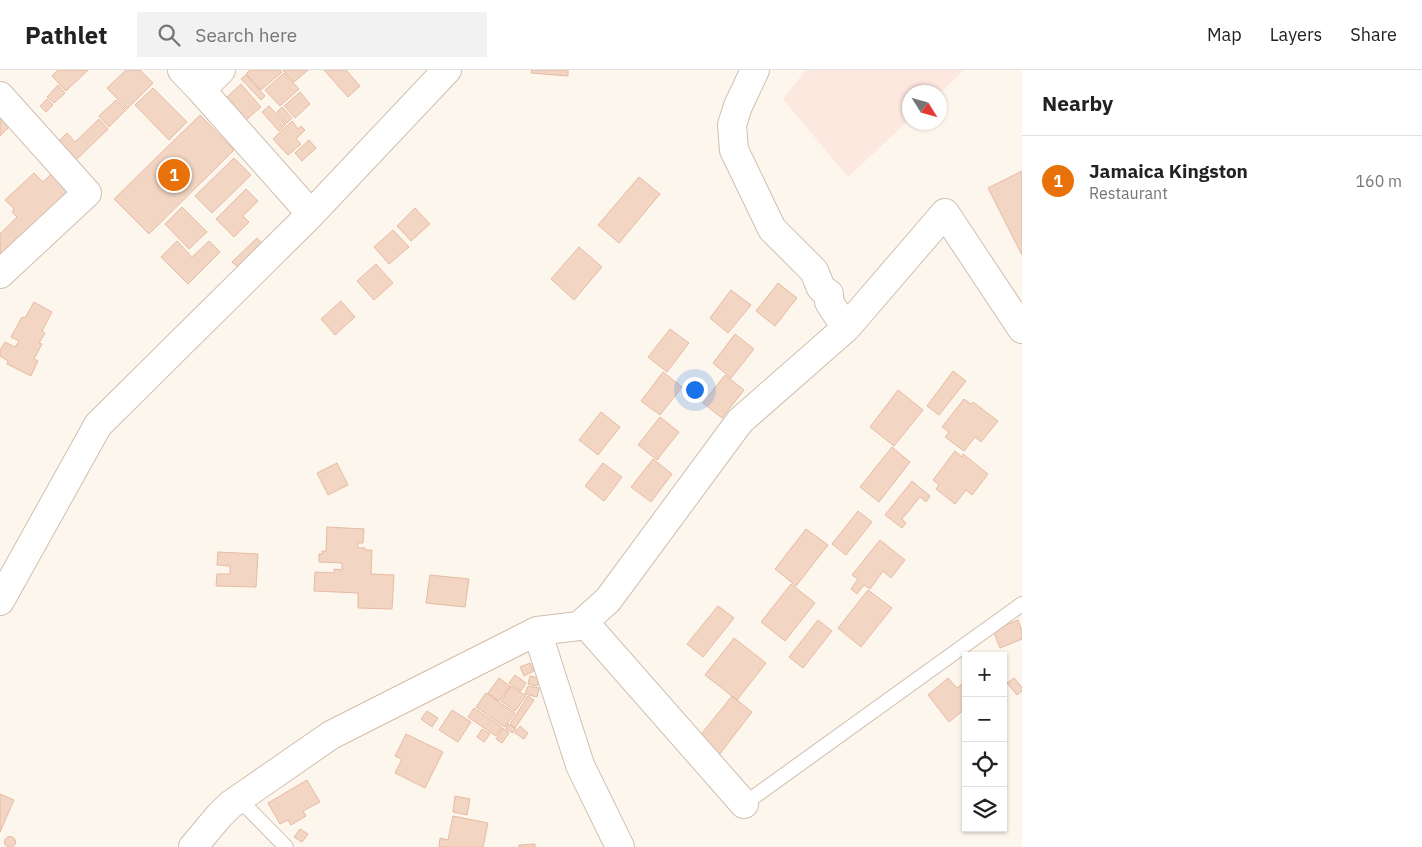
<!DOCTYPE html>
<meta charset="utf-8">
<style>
body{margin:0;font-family:"IBM Plex Sans",sans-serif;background:#f2f2f2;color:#222}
.controls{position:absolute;right:15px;bottom:15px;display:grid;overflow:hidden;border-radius:0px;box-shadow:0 1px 4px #0004}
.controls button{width:45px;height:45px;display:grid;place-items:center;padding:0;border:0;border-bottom:1px solid #e0e0e0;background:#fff;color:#222;font:25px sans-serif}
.compass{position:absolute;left:902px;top:15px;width:45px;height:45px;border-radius:50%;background:#fff;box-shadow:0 1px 4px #0004;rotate:127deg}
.you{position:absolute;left:694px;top:319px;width:18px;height:18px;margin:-12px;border:4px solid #fff;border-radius:50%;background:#1a73e8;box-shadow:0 0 0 8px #1a73e833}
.badge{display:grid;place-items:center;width:32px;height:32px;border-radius:50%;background:#e76f51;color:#fff;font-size:16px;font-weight:700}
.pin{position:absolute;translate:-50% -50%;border:2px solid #fff;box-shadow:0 1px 5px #0006}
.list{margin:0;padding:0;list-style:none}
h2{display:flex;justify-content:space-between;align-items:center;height:65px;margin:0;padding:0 20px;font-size:21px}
h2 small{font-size:16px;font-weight:400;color:#767676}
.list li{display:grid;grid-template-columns:32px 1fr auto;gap:15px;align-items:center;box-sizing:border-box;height:90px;padding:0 20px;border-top:1px solid #e0e0e0}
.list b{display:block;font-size:19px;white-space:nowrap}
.list p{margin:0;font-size:16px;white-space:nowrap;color:#767676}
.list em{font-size:16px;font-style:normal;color:#767676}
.icon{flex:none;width:28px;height:28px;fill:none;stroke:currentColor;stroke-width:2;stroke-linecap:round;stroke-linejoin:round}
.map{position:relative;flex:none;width:1022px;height:777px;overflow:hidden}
header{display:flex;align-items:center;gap:30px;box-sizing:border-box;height:70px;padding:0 25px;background:#fff;border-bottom:1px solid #e0e0e0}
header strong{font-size:24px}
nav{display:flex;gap:28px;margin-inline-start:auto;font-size:18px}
.search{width:350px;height:45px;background:#f2f2f2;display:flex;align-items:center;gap:12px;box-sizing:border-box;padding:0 18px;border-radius:0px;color:#767676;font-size:19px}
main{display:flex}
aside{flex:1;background:#fff}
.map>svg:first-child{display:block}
.commercial{fill:#fde8e0}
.building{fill:#f3d5c3;stroke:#e6bba3}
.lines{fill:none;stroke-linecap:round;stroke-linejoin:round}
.service-casing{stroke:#d1beb0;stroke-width:16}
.minor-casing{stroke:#d1beb0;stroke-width:30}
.service{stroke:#fff;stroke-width:14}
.minor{stroke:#fff;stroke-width:28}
</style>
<header>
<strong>Pathlet</strong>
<div class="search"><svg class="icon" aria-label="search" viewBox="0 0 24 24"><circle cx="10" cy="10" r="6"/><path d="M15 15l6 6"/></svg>Search here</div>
<nav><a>Map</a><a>Layers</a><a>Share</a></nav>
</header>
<main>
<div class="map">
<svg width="1022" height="777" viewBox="0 0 1022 777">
<rect width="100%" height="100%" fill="#fdf6ec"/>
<!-- commercial -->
<path class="commercial" d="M806 0H964L940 23 909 22V50L848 107 783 29Z"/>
<!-- building -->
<path class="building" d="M58 0H88L66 21 52 6Z
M126 0H140L153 13 127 39 107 18Z
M250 0H280L282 2 261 20 246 4Z
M283 0H308L294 12Z
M324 0H346L360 16 348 27Z
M532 0H568V6L531 3Z
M284 3 299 19 280 36 265 20Z
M246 5 265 26 261 30 241 9Z
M241 14 261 37 246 50 226 28Z
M58 15 65 23 54 33 47 27Z
M153 18 187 52 169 70 135 35Z
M300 22 310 34 295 48 284 36Z
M47 29 53 35 46 42 40 36Z
M116 30 126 40 109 57 99 46Z
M269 36 286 54 279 61 262 42Z
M282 37 292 48 287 53 277 42Z
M0 39 13 53 0 66Z
M200 45 234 80 149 164 114 129Z
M99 49 108 59 74 92 56 74 67 63 75 72Z
M292 51 298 59 301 56 305 60 296 69 301 74 288 85 273 69Z
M309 70 316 78 302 91 295 83Z
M234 88 251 105 212 143 195 126Z
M1022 101V185L988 118Z
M53 102 72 122 5 187 0 182V164L17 147 12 142 14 139 5 130 34 103 43 112Z
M639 107 660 124 619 173 598 155Z
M246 119 258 131 243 146 249 152 234 167 216 149Z
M182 137 207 162 189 179 165 154Z
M415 138 430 154 411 171 397 156Z
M393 160 409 177 389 194 374 177Z
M257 168 264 175 240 199 232 192Z
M177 171 192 187 209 171 220 182 188 214 161 187Z
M579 177 602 197 574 230 551 209Z
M376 194 393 213 374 230 357 211Z
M778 213 797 228 775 256 756 241Z
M731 220 751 235 728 263 710 248Z
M341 231 355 247 335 265 321 249Z
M34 232 52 242 42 261 45 263 39 273 42 274 34 289 38 291 31 306 7 294 8 291 0 286V280L5 272 15 277 19 271 11 267 22 247 25 248Z
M670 259 689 273 667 302 648 287Z
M735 264 754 279 731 308 713 293Z
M953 301 966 311 939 345 927 336Z
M663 302 682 317 660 345 641 331Z
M725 305 744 320 722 348 703 333Z
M898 320 923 340 894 376 870 357Z
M964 329 971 334 973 332 998 351 981 372 975 367 964 381 945 367 949 362 942 357Z
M601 342 620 357 598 385 579 370Z
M660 347 679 362 657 390 638 375Z
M892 377 910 392 879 432 860 417Z
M955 381 962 387 963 384 988 404 972 425 966 420 955 434 936 419 939 415 933 410Z
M653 389 672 404 651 432 631 417Z
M337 393 348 415 328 425 317 403Z
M603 393 622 407 604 431 585 416Z
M912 411 930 426 926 432 920 427 902 449 906 453 902 458 885 445Z
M858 441 872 452 846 485 832 474Z
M327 457 364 459 363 473H358V478H365V480H372L371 504 394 505 392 539 358 538V523L314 521 315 502 334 503V499L342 500V493L319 492V484H322V481H326Z
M806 459 828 475 796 516 775 499Z
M880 470 905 490 891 508 883 501 870 519 864 515 857 524 851 519 858 509 852 505Z
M218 482 258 484 256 517 216 516 217 504H230V496L217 495Z
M430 505 469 509 465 537 426 533Z
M791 514 815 533 785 571 761 552Z
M868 520 892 538 861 577 838 558Z
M718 536 734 548 703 587 687 574Z
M818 550 832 561 803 598 789 587Z
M1018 550 1022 561V569L1000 578 993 560Z
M734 568 766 593 737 630 705 605Z
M530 593 534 601 524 606 520 597Z
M515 605 526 613 521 621 509 613Z
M530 606 539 608 537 616 528 614Z
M499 608 510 616 499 631 488 623Z
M948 608 957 618 962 614 966 618V622L962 625 966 630V638L949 652 928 625Z
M1014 608 1022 617V621L1017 625 1007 613Z
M511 616 526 626 515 641 501 631Z
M528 616 539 618 537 627 525 624Z
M486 623 515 643 505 657 476 637Z
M528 626 534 630 515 658 510 654Z
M732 626 752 642 719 685 698 668Z
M474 638 502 657 496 666 468 647Z
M452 640 471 652 458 672 439 660Z
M427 641 438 648 432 657 421 649Z
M508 654 516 659 513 663 506 659Z
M520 656 528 663 524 669 515 663Z
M503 658 509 663 502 673 496 669Z
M482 659 490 664 484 672 477 667Z
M406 664 443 682 425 718 395 703 402 689 395 686Z
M307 710 320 732 303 741 306 746 291 755 288 750 280 754 268 733Z
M0 724 14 730 0 762Z
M455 726 470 729 467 745 453 742Z
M453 746 488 753 483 777H439L440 768 448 770Z
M300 759 308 764 302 772 294 767Z
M4.5 772a5.5 5.5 0 1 1 11 0a5.5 5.5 0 1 1-11 0Z
M535 774V777H519V775Z"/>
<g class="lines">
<defs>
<path id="service" d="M239 729 286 777
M744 734 1022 534"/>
<path id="minor" d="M182 0 201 20 221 0
M201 20 311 144
M0 26 87 123 0 204
M846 258 945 143 1022 259
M0 531 98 355 311 144 447 0
M584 552 744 734
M537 561 580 695 620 777
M193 777 219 746 230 735 331 665 537 561 579 556 608 530 740 351 846 258 829 232V224L821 218 814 201 772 159 734 80 732 55 738 36 755 0"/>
</defs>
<!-- service casing -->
<use href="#service" class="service-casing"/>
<!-- minor casing -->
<use href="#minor" class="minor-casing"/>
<!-- service -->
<use href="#service" class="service"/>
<!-- minor -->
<use href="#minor" class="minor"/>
</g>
</svg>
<div class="controls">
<button>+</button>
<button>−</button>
<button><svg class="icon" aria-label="locate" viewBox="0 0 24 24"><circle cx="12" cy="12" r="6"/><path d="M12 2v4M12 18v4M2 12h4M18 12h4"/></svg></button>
<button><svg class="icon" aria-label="layers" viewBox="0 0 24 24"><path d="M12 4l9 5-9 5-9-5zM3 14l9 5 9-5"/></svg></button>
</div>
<svg class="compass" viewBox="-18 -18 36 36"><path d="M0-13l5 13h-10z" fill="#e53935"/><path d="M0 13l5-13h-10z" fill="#767676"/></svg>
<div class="you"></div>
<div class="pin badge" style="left:174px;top:105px;background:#e8710a">1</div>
</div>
<aside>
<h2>Nearby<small></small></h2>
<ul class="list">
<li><span class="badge" style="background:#e8710a">1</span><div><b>Jamaica Kingston</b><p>Restaurant</p></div><em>160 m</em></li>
</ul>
</aside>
</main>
